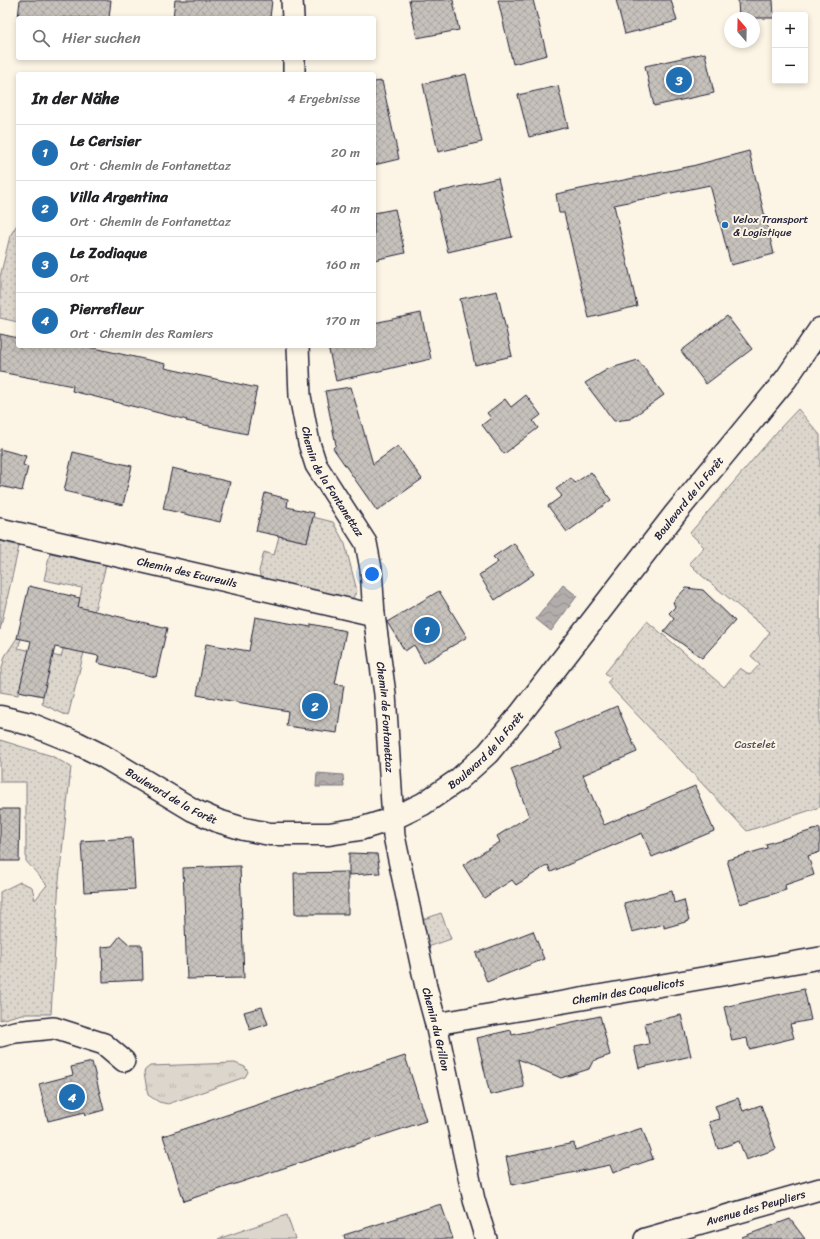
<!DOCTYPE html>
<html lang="de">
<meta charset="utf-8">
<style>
body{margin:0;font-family:Sriracha,sans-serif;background:#f6f6f6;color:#202124}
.controls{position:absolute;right:12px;top:12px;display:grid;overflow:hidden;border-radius:4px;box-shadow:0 2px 6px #0003}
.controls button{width:36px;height:36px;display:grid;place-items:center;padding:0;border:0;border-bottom:1px solid #e0e0e0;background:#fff;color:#202124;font:20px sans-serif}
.compass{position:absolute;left:724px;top:12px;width:36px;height:36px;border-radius:50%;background:#fff;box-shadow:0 2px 6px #0003;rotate:340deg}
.you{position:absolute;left:372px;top:574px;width:14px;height:14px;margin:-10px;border:3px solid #fff;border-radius:50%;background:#1a73e8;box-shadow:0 0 0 6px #1a73e833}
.badge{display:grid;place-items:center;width:26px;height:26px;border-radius:50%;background:#1f6fb2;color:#fff;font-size:13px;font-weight:700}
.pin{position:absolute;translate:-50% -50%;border:2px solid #fff;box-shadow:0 1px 4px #0006}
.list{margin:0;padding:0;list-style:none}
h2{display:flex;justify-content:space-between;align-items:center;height:52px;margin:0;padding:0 16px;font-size:17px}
h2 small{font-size:13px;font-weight:400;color:#757577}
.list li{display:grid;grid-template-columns:26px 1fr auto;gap:12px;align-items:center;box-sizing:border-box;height:56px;padding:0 16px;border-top:1px solid #e0e0e0}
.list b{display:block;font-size:15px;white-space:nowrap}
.list p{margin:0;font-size:13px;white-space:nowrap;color:#757577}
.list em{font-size:13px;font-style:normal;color:#757577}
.icon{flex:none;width:22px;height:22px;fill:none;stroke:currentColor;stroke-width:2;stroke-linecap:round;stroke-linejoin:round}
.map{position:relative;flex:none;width:820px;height:1239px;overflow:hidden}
.search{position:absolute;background:#fff;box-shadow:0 2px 6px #0003;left:16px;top:16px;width:360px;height:44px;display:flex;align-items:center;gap:10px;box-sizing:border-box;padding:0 14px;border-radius:4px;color:#757577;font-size:15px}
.panel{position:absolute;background:#fff;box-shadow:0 2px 6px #0003;left:16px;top:72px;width:360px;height:276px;border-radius:4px}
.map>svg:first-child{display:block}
.grass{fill:url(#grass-tufts);stroke:#7f7c84}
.garden{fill:url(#garden-dots);stroke:#7f7c84}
.pitch{fill:#dcd6cc;stroke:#7f7c84}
.water{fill:url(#water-waves);stroke:#78757e}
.building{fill:url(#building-cross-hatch);stroke:#22223b}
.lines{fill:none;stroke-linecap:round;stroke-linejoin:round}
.street-casing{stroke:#22223b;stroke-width:24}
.secondary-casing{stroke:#22223b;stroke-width:25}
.street{stroke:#fcf5e5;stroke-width:21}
.secondary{stroke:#fcf5e5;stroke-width:22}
.poi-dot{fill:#1f6fb2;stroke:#fcf5e5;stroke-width:1.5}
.labels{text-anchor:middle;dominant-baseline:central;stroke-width:4;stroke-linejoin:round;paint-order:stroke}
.poi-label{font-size:11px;fill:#22223b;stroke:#fcf5e5;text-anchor:start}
.street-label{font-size:11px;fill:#22223b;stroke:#fcf5e5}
.park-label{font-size:11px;fill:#504f5f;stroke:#fcf5e5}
</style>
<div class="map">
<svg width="820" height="1239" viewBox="0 0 820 1239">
<defs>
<pattern id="grass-tufts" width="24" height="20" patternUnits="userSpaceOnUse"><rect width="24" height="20" fill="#dcd6cc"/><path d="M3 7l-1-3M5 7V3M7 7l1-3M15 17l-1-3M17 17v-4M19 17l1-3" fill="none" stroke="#bcb7b0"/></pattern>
<pattern id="garden-dots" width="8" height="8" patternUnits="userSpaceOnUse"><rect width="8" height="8" fill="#dcd6cc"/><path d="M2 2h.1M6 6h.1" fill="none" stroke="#bcb7b0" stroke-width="1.8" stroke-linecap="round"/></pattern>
<pattern id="water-waves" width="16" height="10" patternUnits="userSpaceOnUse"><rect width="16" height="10" fill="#b2adab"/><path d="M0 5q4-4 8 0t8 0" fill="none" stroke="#908c8c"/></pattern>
<pattern id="building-cross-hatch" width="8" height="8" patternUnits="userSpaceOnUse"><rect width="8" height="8" fill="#c6c1bb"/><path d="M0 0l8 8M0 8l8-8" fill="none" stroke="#aaa6a2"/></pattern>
</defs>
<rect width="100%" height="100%" fill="#fcf5e5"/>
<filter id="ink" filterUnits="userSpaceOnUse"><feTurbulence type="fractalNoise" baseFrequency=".025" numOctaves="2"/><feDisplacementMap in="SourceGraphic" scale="8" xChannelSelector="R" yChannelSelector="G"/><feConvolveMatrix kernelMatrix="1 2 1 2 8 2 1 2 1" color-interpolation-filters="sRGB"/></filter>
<g filter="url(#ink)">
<!-- grass -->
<path class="grass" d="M235 1063 245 1067 248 1072 245 1077 168 1104 159 1102 148 1095 144 1073 145 1070 150 1066Z"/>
<!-- garden -->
<path class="garden" d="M18 223V322L0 318V277L10 236Z
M798 409 820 435V807L747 831 607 683 611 678 605 673 647 621 724 687 740 668 750 675 760 664 751 656 770 632 701 575 689 563 704 547 690 533 781 427Z
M313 517 333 522 345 544 357 591 351 601 261 581 259 571 264 552 274 555 279 536 307 542Z
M0 541 19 546 0 630Z
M50 553 106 565 68 716 42 704 43 696 19 691 18 695 0 692V676L5 656 17 638 21 639 18 648 61 657 63 649H68L82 588 44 580Z
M0 740 52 756 71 767 59 880 51 1014H22L0 1020V892L20 882 32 887 35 900 47 885 26 861V782H0Z
M441 913 451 939 428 947 422 920Z"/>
<!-- pitch -->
<path class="pitch" d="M287 1215 295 1239H218Z"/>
<!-- water -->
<path class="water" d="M563 585 577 596 551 631 536 619Z
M317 773 343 775 344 787H316Z"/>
<!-- building -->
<path class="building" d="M20 0H111L109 18H18Z
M175 0H272L270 18H173Z
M409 0H453L459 30 417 38Z
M498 0H533L547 55 513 64Z
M616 0H671L677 21 625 34Z
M738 0H773L774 18H739Z
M705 53 714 93 654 106 645 66Z
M466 74 482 142 438 152 423 84Z
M382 81 399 159 374 165V82Z
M558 86 568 127 529 137 518 95Z
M749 151 774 254 731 265 710 185 614 205 637 306 589 318 564 213H559L556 194 692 166Z
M498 178 512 237 448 252 434 193Z
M395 209 405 253 374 260V213Z
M497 291 512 356 475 365 460 299Z
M421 313 431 359 336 381 328 346H374V323Z
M727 316 752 349 706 384 681 351Z
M0 334 18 338V346H85L166 364 165 368 257 388 247 434 186 421 187 420 72 391 73 386 0 372Z
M638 360 664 395 630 419 614 421 585 383 608 369Z
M351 387 373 464 398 446 422 479 377 511 333 448 336 445 325 391Z
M526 395 541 415 533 421 538 428 504 454 482 425 491 418 487 413 505 399 511 407Z
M0 449 26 456 23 465 28 467 22 491 0 486Z
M73 452 132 466 123 505 64 491Z
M172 468 230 482 220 522 163 509Z
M591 472 611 500 567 532 548 506 562 496 556 489 571 478 575 483Z
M265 493 288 499 287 507 314 513 307 542 256 531Z
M514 543 534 574 495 600 479 575 498 562 493 557Z
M29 586 80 598 78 607 167 628 156 677 97 663 99 656 55 647 43 696 19 691 31 641 17 638Z
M686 588 703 590 735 621 702 658 664 631 674 619 669 613 675 607 673 602Z
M439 591 467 637 424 663 414 645 405 651 387 622Z
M255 617 311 627V624L346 631 335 684 344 685 337 733 286 726 288 711 197 695 206 644 249 651Z
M617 706 637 752 583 775 604 825 695 786 714 831 652 857 642 833 551 872 548 865 516 885 512 880 484 898 463 865 500 842 497 836 529 816 511 769 562 749 555 733Z
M0 809H20L19 861H0Z
M820 828V852L808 856 814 875 785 885 786 890 740 904 727 860 767 848 766 844Z
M132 838 135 889 84 892 81 841Z
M349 853 377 854 380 873 349 875Z
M240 866 244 978 187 979 183 868Z
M348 872V914H295L294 873Z
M672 891 674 903 684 900 689 921 664 928V924L632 932 624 903Z
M533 931 544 959 487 982 476 953Z
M120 936 130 945H142L143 980 103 982 102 947 112 946Z
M804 989 811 1020 790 1024 794 1038 749 1049 747 1038 732 1041 724 1007Z
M262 1007 268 1024 250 1030 244 1012Z
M681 1015 691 1056 639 1068 634 1047 649 1044 645 1023Z
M600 1016 610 1055 593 1061 589 1069 561 1078 518 1059 524 1087 490 1095 477 1038 511 1030 512 1035Z
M405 1056 426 1121 184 1201 163 1136Z
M92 1062 104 1110 86 1115 85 1112 48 1121 39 1084 73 1075 71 1067Z
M738 1098 743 1111 761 1105 776 1149 746 1160 739 1141 718 1149 709 1122 720 1119 715 1106Z
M642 1128 653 1159 613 1173 610 1165 512 1185 506 1157 574 1143 575 1150Z
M441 1204 453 1239H345L344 1235Z
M790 1219 805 1239H742V1237Z"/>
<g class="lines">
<defs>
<g id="street">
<path d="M292 0 293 18"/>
<path d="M294 58V74"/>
<path id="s1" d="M298 346 300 396 309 443 316 465 366 543 371 569 374 615 385 694 394 836 426 987 436 1024 474 1200 486 1239"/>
<path id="s2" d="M0 529 374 615"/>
<path id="s3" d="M436 1024 820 958"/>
<path d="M0 1036 15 1032 54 1028 104 1044 124 1061"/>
<path id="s4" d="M645 1239 820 1189"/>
</g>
<g id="secondary">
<path id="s5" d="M0 717 30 724 77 743 103 756 193 810 218 821 244 829 270 834H329L360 829 392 819 423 804 458 780 488 753 522 712 675 514 786 379 820 329"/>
</g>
</defs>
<!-- street casing -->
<use href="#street" class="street-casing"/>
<!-- secondary casing -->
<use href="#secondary" class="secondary-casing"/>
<!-- street -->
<use href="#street" class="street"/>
<!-- secondary -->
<use href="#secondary" class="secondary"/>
</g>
</g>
<!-- markers -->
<circle class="poi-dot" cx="725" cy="225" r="4"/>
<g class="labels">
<!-- poi labels -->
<g class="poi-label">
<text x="733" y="219">Velox Transport<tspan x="733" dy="13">&amp; Logistique</tspan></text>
</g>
<!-- street labels -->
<g class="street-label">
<text stroke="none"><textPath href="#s1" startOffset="143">Chemin de la Fontanettaz</textPath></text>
<text stroke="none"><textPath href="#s5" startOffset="862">Boulevard de la Forêt</textPath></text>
<text stroke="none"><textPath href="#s2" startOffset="192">Chemin des Ecureuils</textPath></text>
<text stroke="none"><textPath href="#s1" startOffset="389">Chemin de Fontanettaz</textPath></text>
<text stroke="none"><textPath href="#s5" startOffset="538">Boulevard de la Forêt</textPath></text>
<text stroke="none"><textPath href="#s5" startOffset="190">Boulevard de la Forêt</textPath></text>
<text stroke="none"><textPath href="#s3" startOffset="195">Chemin des Coquelicots</textPath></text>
<text stroke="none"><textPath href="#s1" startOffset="706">Chemin du Grillon</textPath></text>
<text stroke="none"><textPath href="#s4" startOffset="115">Avenue des Peupliers</textPath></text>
</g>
<!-- park labels -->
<g class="park-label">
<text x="755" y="744">Castelet</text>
</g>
</g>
</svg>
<div class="controls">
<button>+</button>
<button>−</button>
</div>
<svg class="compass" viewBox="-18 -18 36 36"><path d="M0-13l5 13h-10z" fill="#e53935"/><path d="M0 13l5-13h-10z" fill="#757577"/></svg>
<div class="you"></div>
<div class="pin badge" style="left:427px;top:630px">1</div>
<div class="pin badge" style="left:315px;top:706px">2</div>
<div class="pin badge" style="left:679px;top:80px">3</div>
<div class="pin badge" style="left:72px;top:1097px">4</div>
<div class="search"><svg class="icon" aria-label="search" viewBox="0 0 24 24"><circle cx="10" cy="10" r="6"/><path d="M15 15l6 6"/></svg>Hier suchen</div>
<section class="panel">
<h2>In der Nähe<small>4 Ergebnisse</small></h2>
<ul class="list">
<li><span class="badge">1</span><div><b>Le Cerisier</b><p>Ort · Chemin de Fontanettaz</p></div><em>20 m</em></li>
<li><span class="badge">2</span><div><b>Villa Argentina</b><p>Ort · Chemin de Fontanettaz</p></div><em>40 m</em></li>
<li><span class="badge">3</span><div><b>Le Zodiaque</b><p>Ort</p></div><em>160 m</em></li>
<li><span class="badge">4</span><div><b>Pierrefleur</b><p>Ort · Chemin des Ramiers</p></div><em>170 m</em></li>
</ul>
</section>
</div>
